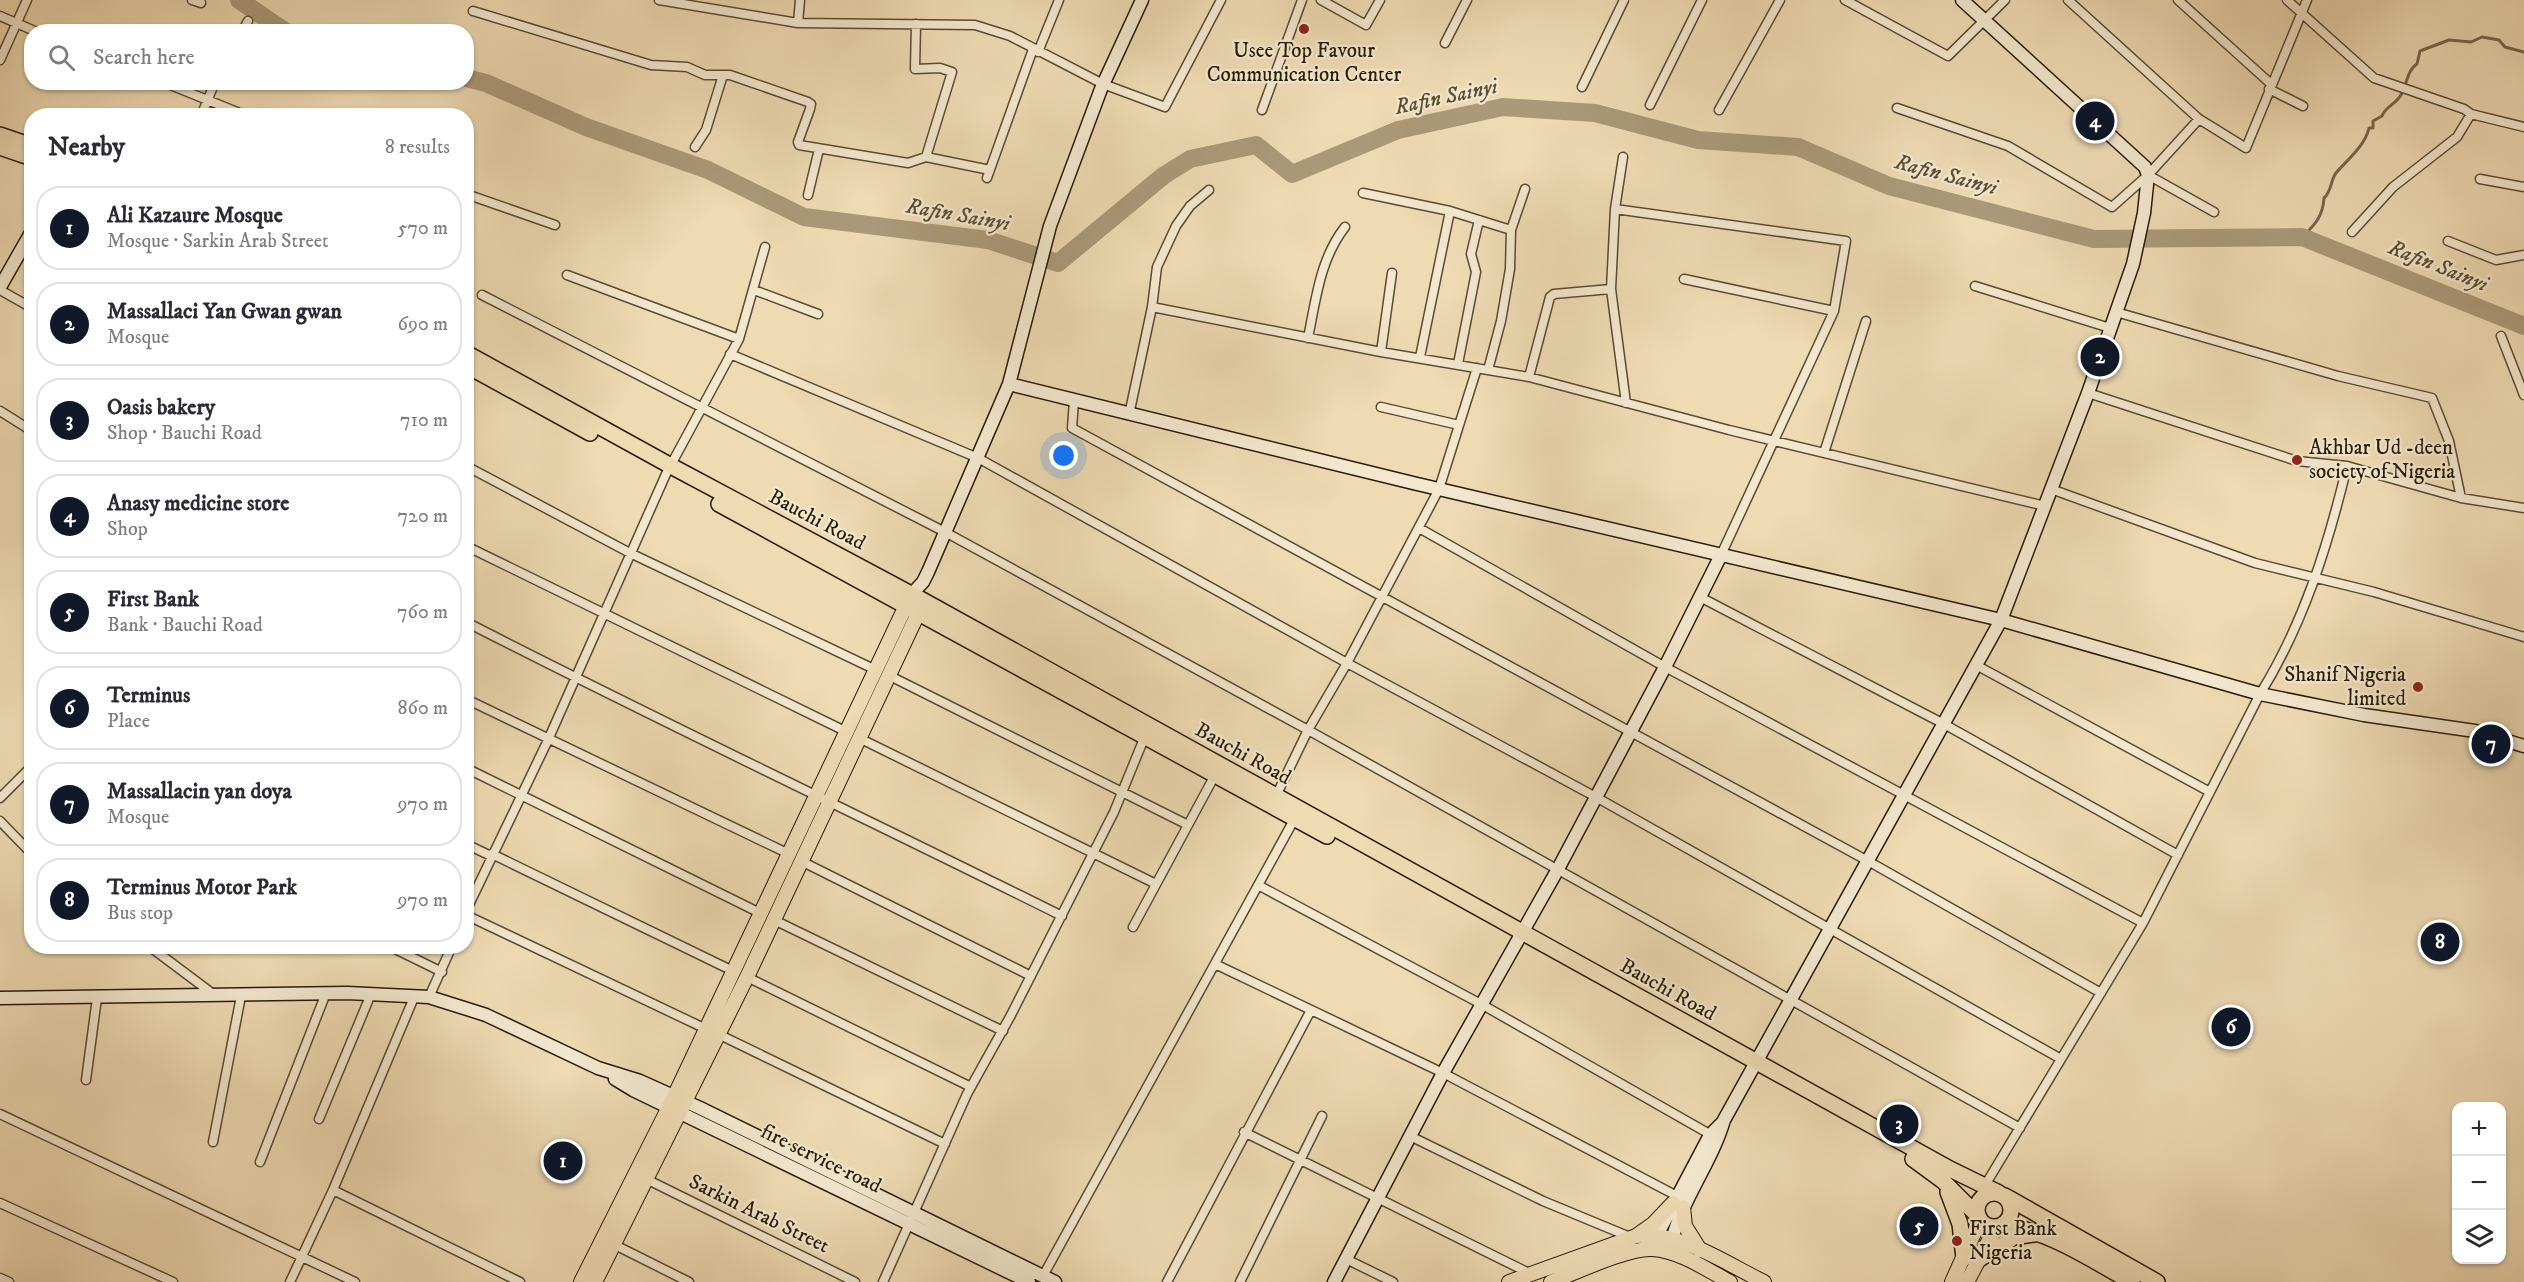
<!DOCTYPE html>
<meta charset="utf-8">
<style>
body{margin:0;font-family:"IM FELL DW Pica",serif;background:#f7f7f7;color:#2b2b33}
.controls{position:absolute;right:18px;bottom:18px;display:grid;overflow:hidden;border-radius:12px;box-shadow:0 2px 4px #0004}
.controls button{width:54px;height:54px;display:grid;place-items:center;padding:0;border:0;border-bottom:2px solid #e1e1e2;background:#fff;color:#2b2b33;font:30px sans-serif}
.you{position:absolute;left:1064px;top:456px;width:21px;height:21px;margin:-15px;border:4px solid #fff;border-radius:50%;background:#1a73e8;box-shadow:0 0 0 9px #1a73e833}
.badge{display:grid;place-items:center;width:39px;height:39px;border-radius:50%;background:#111827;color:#fff;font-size:20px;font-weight:700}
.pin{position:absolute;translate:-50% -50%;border:3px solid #fff;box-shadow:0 2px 6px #0006}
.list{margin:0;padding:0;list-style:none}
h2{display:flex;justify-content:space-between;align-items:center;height:78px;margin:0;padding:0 24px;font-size:26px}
h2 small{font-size:20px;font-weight:400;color:#7c7c81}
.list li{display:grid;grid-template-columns:39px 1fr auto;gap:18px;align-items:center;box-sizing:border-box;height:84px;margin:0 12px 12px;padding:0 12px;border:2px solid #e1e1e2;border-radius:24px}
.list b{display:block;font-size:22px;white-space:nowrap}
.list p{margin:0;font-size:20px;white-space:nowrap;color:#7c7c81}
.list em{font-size:20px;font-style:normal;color:#7c7c81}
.icon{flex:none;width:33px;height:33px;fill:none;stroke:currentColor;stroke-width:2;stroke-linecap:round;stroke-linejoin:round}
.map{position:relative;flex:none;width:2524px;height:1282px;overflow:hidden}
.search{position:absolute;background:#fff;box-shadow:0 2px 4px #0004;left:24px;top:24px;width:450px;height:66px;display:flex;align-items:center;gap:15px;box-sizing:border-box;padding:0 21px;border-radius:24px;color:#7c7c81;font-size:22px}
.panel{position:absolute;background:#fff;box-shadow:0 2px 4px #0004;left:24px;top:108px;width:450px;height:846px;border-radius:24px}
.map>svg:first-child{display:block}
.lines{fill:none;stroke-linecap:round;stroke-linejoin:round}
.stream{stroke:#77674b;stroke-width:3}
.river{stroke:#ab9979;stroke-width:18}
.street-casing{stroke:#5a4b32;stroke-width:11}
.secondary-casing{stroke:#291b07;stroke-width:15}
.primary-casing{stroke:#291b07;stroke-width:16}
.highway-casing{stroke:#291b07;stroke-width:18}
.street{stroke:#f4e7ce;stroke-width:8}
.secondary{stroke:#f4e7ce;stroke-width:12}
.primary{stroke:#eedab3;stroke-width:14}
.highway{stroke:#eedab3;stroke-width:15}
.poi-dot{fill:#8f2418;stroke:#f4e7ce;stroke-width:2}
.labels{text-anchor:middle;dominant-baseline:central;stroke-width:4.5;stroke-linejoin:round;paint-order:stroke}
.poi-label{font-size:21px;fill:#291b07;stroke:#f4e7ce;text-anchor:start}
.street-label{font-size:21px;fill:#291b07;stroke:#f4e7ce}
.water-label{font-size:22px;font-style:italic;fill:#5d4d35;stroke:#f4e7ce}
</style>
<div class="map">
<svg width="2524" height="1282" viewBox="0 0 2524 1282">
<rect width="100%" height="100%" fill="#eedab3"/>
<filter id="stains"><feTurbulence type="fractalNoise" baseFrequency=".00333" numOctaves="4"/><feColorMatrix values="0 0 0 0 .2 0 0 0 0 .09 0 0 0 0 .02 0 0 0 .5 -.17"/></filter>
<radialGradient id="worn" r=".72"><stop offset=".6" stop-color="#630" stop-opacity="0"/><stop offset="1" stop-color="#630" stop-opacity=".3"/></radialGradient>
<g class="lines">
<!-- stream -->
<path class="stream" d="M2302 237C2315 225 2323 216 2324 198 2332 191 2330 181 2336 173 2347 160 2365 146 2369 128H2373V121L2382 116C2385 107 2396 104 2401 95 2407 85 2407 70 2417 64L2420 51 2449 40 2471 42 2482 37 2499 40 2505 47 2524 52"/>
<!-- river -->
<path class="river" d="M239 0 286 32
M466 78 486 83 586 127 708 170 804 217 988 240 1058 263 1163 176 1190 159 1256 145 1292 174 1398 130 1503 107 1595 113 1698 140 1798 147 1889 186 2094 239 2302 237 2524 326"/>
<defs>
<path id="street" d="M192 0 201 3
M659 0 798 23 975 25 1010 36 1103 84 1165 107 1221 0
M1321 0 1366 25 1380 0
M1845 0 1948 56 2005 0
M2068 0 2199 119 2246 148 2307 0
M2178 0 2271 84
M2287 0 2374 78 2464 109 2471 114 2524 127
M473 11 651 65 687 67 705 75H730L808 102 811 104 810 109 798 142 799 145 908 163 926 157 990 170
M0 16 37 32
M798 23 800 0
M916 24 915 69 940 68 952 72 926 157
M242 32 248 21
M1445 43 1467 0
M1038 52 1059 0
M0 60 27 0
M163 82 247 116
M1582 87 1624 0
M2269 89 2303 106
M1650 105 1702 0
M1897 108 2008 146 2112 207 2148 175 2199 119
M1262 110 1302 0
M1719 110 1780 0
M201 116 215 82
M695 147 706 130 723 75
M1623 157 1615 209 1611 289 1626 403
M2148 175 2214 212
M987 178 1033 49
M2480 179 2524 187
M1363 193 1450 211 1511 230
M466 194 555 225
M808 195 819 149
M1615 209 1846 241 1834 311 1721 555
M2352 232 2393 187 2457 137 2471 114
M2448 241 2496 260 2524 255
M567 275 739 339
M1684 279 1834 311
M1975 286 2110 328
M0 290 32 308
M754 290 818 314
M482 295 945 532 1308 730 2020 1128
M1152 307 1381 352 1529 377 1729 430 2045 506
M2116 312 2338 376 2432 398 2449 441 2461 498
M2501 336 2524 395
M1308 338C1316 299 1320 259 1345 227
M1381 352 1392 273
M730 354 978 458 1347 663 1594 796 2061 1059
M1420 357 1450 211
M1458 364 1476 272 1471 254 1479 220
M1488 370 1501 321 1510 269 1511 230 1525 189
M1529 377 1550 297 1554 294 1611 289
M2088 393 2297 461 2347 466 2461 498 2524 508
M1074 401 1072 428 1868 861 2101 993
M1381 407 1459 425
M0 411 32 431
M1129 415 1152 307 1157 267 1176 226 1190 206 1209 190
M1824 453 1866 321
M466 466 630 553 876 670
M2051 489 2255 563 2374 592 2524 637
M1419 528 1665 667 2143 923
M466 546 847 732
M1700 597 1944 724 2178 855
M466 622C663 723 863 817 1062 916
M1976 665 2210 792
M890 676 1188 825
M466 699 787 853
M861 739 1156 884
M466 768 760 913
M1276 796 1308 730 1347 663 1439 489 1477 368
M0 798 32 766
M0 821 32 854
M466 844 491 856
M492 854 733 971
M801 861 1031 976
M1258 885 1481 1004 1713 1136
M466 911 548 740 666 474 739 339 765 247
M466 915 704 1028
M772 919 1003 1031
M1133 927 1215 775
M149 946 213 994
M389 946 442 972
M1215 964 1443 1073 1677 1196
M747 977 971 1087
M429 997 452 946
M718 1034 945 1144
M86 1080 97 998
M0 1114 355 1282
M319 1119 371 994
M1244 1132 1531 1274
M1410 1136 1543 1201 1630 1237
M213 1142 241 996
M260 1162 326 993
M646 1179 855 1282
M1984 1187 2143 923 2260 694C2303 625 2328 546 2347 466
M333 1190 520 1282
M0 1203 173 1282
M613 1244 689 1282
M1346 1259 1393 1282
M1043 1276 1295 818
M0 1278 9 1282
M290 1282 333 1190 415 995
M883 1282 967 1094 1011 1015 1114 812 1145 736
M1167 1282 1311 1010
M1240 1282 1322 1116"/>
<path id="secondary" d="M0 287 32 231
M1009 384 1413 483 2001 620 2260 694 2364 715 2475 731 2524 746
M911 595 923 582 928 572 1009 384 1050 226 1101 89 1142 0
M0 998 347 993 429 997 486 1015 598 1068 640 1081 700 1108 1055 1282
M615 1079 633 1090 1029 1282
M1653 1243 1710 1135 1722 1123
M1670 1249C1679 1202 1711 1165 1724 1120L2001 620 2088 393 2133 264 2144 213 2148 175 2145 167 1962 0
M1334 1282 1443 1073 1558 869 1665 667 1721 555"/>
<path id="primary" d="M1683 1207 1685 1226 1700 1250
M1636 1236 1653 1224 1673 1203
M581 1282 674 1097 910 597
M595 1282 747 977 923 603
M1509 1282 1636 1236C1680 1231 1725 1263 1764 1282
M1551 1282C1575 1273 1629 1247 1653 1249 1680 1251 1707 1270 1730 1282
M1952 1282 1980 1220
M1967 1282 1996 1227"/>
<path id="highway" d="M0 135 32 146
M0 147 32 158
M466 353 671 466 924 601 1950 1169 1999 1193
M466 365 590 433
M719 504 1327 836
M1913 1159 1943 1181 1979 1217
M1948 1192 1960 1224 1964 1258
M1977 1210a17 17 0 1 1 34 0a17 17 0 1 1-34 0Z
M2005 1196 2157 1282
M2000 1226C2047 1228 2091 1260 2132 1282
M1978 1260 2014 1237 2034 1234"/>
</defs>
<!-- street casing -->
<use href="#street" class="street-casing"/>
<!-- secondary casing -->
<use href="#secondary" class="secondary-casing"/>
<!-- primary casing -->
<use href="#primary" class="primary-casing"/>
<!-- highway casing -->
<use href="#highway" class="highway-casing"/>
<!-- street -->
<use href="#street" class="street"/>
<!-- secondary -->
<use href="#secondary" class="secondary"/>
<!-- primary -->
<use href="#primary" class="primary"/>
<!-- highway -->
<use href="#highway" class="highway"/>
</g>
<!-- markers -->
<g class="poi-dot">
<circle cx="1304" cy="29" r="6"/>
<circle cx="2297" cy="460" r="6"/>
<circle cx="2418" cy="687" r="6"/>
<circle cx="1957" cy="1241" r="6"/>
</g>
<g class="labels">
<!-- poi labels -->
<g class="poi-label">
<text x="1304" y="51" text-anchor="middle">Usee Top Favour<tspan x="1304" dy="24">Communication Center</tspan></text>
<text x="2309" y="448">Akhbar Ud -deen<tspan x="2309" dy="24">society of Nigeria</tspan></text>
<text x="2406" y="675" text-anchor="end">Shanif Nigeria<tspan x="2406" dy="24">limited</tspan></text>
<text x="1969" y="1229">First Bank<tspan x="1969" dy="24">Nigeria</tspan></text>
</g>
<!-- street labels -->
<g class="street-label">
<text transform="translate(817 520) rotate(28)">Bauchi Road</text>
<text transform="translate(1243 754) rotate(29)">Bauchi Road</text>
<text transform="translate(1668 990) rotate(29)">Bauchi Road</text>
<text transform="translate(821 1159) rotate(26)">fire service road</text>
<text transform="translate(759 1214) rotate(26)">Sarkin Arab Street</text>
</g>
<!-- water labels -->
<g class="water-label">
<text transform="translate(1446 97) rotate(-12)">Rafin Sainyi</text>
<text transform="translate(1946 175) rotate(15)">Rafin Sainyi</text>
<text transform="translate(958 215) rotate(10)">Rafin Sainyi</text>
<text transform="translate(2438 266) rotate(22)">Rafin Sainyi</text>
</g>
</g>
<rect width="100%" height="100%" filter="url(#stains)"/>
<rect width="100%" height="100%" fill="url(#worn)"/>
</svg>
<div class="controls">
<button>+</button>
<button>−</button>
<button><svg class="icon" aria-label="layers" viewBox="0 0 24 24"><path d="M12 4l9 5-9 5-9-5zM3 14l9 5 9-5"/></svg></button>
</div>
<div class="you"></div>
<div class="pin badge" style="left:563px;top:1161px">1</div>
<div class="pin badge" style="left:2100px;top:357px">2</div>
<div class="pin badge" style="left:1899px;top:1124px">3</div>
<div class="pin badge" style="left:2095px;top:121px">4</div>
<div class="pin badge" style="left:1919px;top:1226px">5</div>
<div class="pin badge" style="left:2231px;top:1027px">6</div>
<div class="pin badge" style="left:2491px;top:744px">7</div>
<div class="pin badge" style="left:2440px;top:942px">8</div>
<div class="search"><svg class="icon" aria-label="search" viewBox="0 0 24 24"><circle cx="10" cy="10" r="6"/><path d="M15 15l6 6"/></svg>Search here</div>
<section class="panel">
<h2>Nearby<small>8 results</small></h2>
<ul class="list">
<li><span class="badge">1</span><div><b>Ali Kazaure Mosque</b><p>Mosque · Sarkin Arab Street</p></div><em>570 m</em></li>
<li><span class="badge">2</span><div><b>Massallaci Yan Gwan gwan</b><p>Mosque</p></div><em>690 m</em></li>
<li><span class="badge">3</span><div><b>Oasis bakery</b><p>Shop · Bauchi Road</p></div><em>710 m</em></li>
<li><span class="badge">4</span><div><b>Anasy medicine store</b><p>Shop</p></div><em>720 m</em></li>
<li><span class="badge">5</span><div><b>First Bank</b><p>Bank · Bauchi Road</p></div><em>760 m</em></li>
<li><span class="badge">6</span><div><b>Terminus</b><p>Place</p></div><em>860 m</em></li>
<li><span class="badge">7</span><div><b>Massallacin yan doya</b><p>Mosque</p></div><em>970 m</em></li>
<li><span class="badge">8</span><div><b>Terminus Motor Park</b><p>Bus stop</p></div><em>970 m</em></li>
</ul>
</section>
</div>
